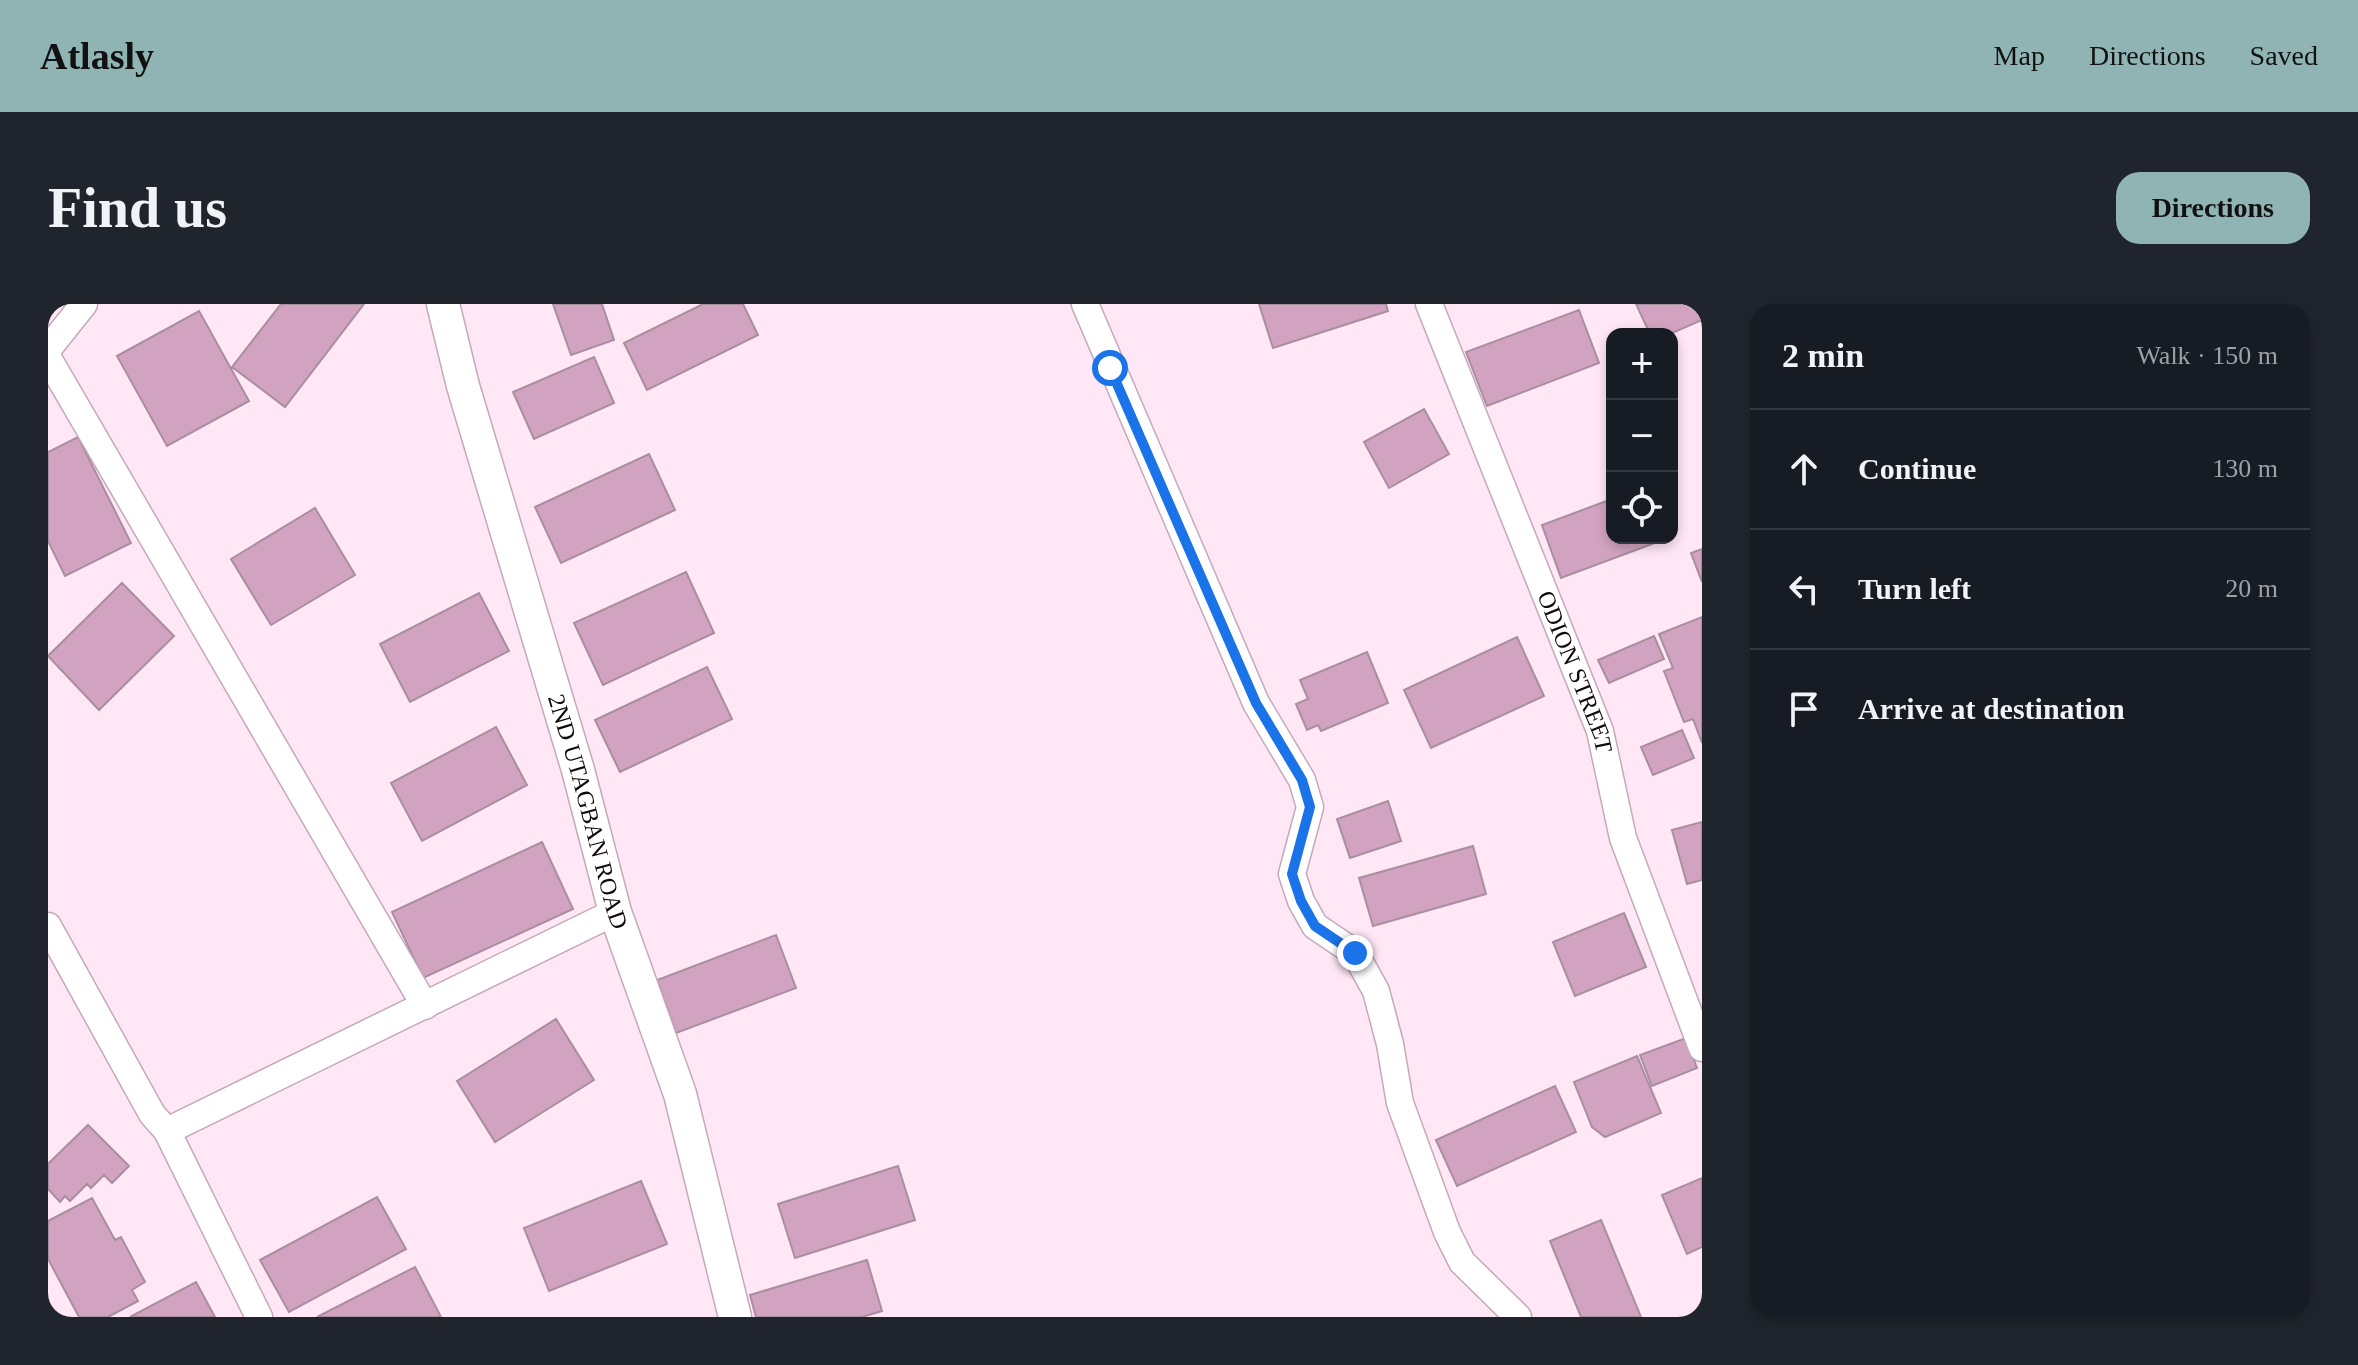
<!DOCTYPE html>
<meta charset="utf-8">
<style>
body{margin:0;font-family:"Times New Roman",serif;background:#20242c;color:#f1f3f6}
.controls{position:absolute;right:24px;top:24px;display:grid;overflow:hidden;border-radius:16px;box-shadow:0 4px 12px #0003}
.controls button{width:72px;height:72px;display:grid;place-items:center;padding:0;border:0;border-bottom:2px solid #363941;background:#171b24;color:#f1f3f6;font:40px sans-serif}
.stop{position:absolute;width:24px;height:24px;margin:-18px;border:6px solid #1a73e8;border-radius:50%;background:#fff}
.stop.end{background:#1a73e8;border-color:#fff;box-shadow:0 2px 8px #0008}
.list{margin:0;padding:0;list-style:none}
h2{display:flex;justify-content:space-between;align-items:center;height:104px;margin:0;padding:0 32px;font-size:34px}
h2 small{font-size:26px;font-weight:400;color:#9ea1a6}
.list li{display:grid;grid-template-columns:52px 1fr auto;gap:24px;align-items:center;box-sizing:border-box;height:120px;padding:0 32px;border-top:2px solid #363941}
.list b{display:block;font-size:30px;white-space:nowrap}
.list em{font-size:26px;font-style:normal;color:#9ea1a6}
.icon{flex:none;width:44px;height:44px;fill:none;stroke:currentColor;stroke-width:2;stroke-linecap:round;stroke-linejoin:round}
.map{position:relative;flex:none;width:1654px;height:1013px;overflow:hidden;border-radius:24px}
header{display:flex;align-items:center;gap:48px;box-sizing:border-box;height:112px;padding:0 40px;background:#90b4b4;color:#111}
header strong{font-size:38px}
nav{display:flex;gap:44px;margin-inline-start:auto;font-size:28px}
.intro{display:flex;align-items:center;justify-content:space-between;box-sizing:border-box;height:192px;padding:0 48px}
h1{margin:0;font-size:56px}
.button{padding:20px 36px;border-radius:24px;background:#90b4b4;color:#111;font-size:28px;font-weight:700}
main{display:flex;gap:48px;padding:0 48px}
aside{flex:1;background:#171b24;border-radius:24px;box-shadow:0 4px 12px #0003}
.map>svg:first-child{display:block}
.building{fill:#d2a3c1;stroke:#a88e9e;stroke-width:2}
.lines{fill:none;stroke-linecap:round;stroke-linejoin:round}
.minor-casing{stroke:#c4a9ba;stroke-width:29}
.tertiary-casing{stroke:#c4a9ba;stroke-width:35}
.minor{stroke:#fff;stroke-width:26}
.tertiary{stroke:#fff;stroke-width:32}
.route{stroke:#1a73e8;stroke-width:10}
.labels{text-anchor:middle;dominant-baseline:central;stroke-width:6;stroke-linejoin:round;paint-order:stroke}
.street-label{font-size:24px;fill:#12090f;stroke:#fcfcfc}
</style>
<header>
<strong>Atlasly</strong>
<nav><a>Map</a><a>Directions</a><a>Saved</a></nav>
</header>
<div class="intro"><h1>Find us</h1><a class="button">Directions</a></div>
<main>
<div class="map">
<svg width="1654" height="1013" viewBox="0 0 1654 1013">
<rect width="100%" height="100%" fill="#ffe7f6"/>
<!-- building -->
<path class="building" d="M233 0H316L237 103 184 63Z
M505 0H554L566 36 523 51Z
M655 0H695L710 31 599 86 576 39Z
M1211 0H1338L1340 7 1225 44Z
M1588 0H1654V16L1622 30H1602Z
M1531 6 1551 59 1439 102 1418 48Z
M151 7 201 97 119 142 69 52Z
M546 53 566 99 486 135 465 88Z
M1376 105 1401 150 1341 184 1316 138Z
M30 133 83 239 17 272 0 237V148Z
M601 150 627 206 513 259 487 203Z
M1564 195V234H1620L1513 274 1494 221Z
M267 204 307 271 223 321 183 255Z
M1654 245V278L1643 249Z
M638 268 666 329 555 381 526 319Z
M74 279 126 332 51 406 0 352Z
M431 289 461 347 362 398 332 340Z
M1654 313V439L1645 415 1636 418 1616 367 1625 364 1611 330Z
M1606 332 1616 355 1561 379 1550 356Z
M1469 333 1496 392 1383 444 1356 386Z
M1319 348 1340 399 1273 427 1270 421 1259 426 1248 400 1260 395 1252 376Z
M659 363 684 415 572 468 547 416Z
M448 423 479 481 374 537 343 479Z
M1634 426 1646 454 1605 471 1593 443Z
M1340 497 1353 537 1302 554 1289 515Z
M1654 518V576L1639 580 1624 526Z
M494 538 525 605 375 674 344 608Z
M1425 542 1438 590 1325 622 1311 574Z
M1576 609 1598 663 1527 692 1505 638Z
M728 631 748 684 628 729 609 676Z
M508 715 546 776 447 838 409 777Z
M1638 734 1649 764 1604 782 1592 751Z
M1589 752 1613 809 1557 833 1544 823 1526 778Z
M1507 782 1528 828 1409 882 1388 836Z
M40 821 81 862 64 879 56 871 43 884 39 880 22 897 17 892 12 898 0 885V860Z
M850 862 867 916 747 954 730 900Z
M1654 874V943L1639 950 1614 891Z
M593 877 619 940 501 987 476 924Z
M329 893 358 945 241 1008 212 956Z
M44 894 67 936 73 933 97 978 84 986 90 997 60 1013H31L0 955V917Z
M1553 916 1593 1013H1533L1502 937Z
M819 956 834 1007 814 1013H708L702 991Z
M367 963 393 1013H269Z
M148 978 167 1013H82Z"/>
<g class="lines">
<defs>
<g id="minor">
<path d="M1037 0 1208 399 1254 476 1262 503 1244 570 1253 597 1267 622 1307 649 1328 687 1342 740 1352 799 1399 928 1414 958 1470 1013"/>
<path id="s1" d="M1381 0 1552 427 1575 534 1654 744"/>
<path d="M0 45 36 0"/>
<path d="M0 54 377 702"/>
<path d="M0 622 104 810 119 827 567 608"/>
<path d="M119 827 211 1013"/>
</g>
<g id="tertiary">
<path id="s2" d="M395 0 415 82 530 466 567 608 632 790 687 1013"/>
</g>
</defs>
<!-- minor casing -->
<use href="#minor" class="minor-casing"/>
<!-- tertiary casing -->
<use href="#tertiary" class="tertiary-casing"/>
<!-- minor -->
<use href="#minor" class="minor"/>
<!-- tertiary -->
<use href="#tertiary" class="tertiary"/>
</g>
<g class="lines">
<!-- route -->
<path class="route" d="M1062 64 1208 399 1254 476 1262 503 1244 570 1253 597 1267 622 1307 649"/>
</g>
<g class="labels">
<!-- street labels -->
<g class="street-label">
<text stroke="none"><textPath href="#s1" startOffset="396">ODION STREET</textPath></text>
<text stroke="none"><textPath href="#s2" startOffset="528">2ND UTAGBAN ROAD</textPath></text>
</g>
</g>
</svg>
<div class="controls">
<button>+</button>
<button>−</button>
<button><svg class="icon" aria-label="locate" viewBox="0 0 24 24"><circle cx="12" cy="12" r="6"/><path d="M12 2v4M12 18v4M2 12h4M18 12h4"/></svg></button>
</div>
<div class="stop" style="left:1062px;top:64px"></div>
<div class="stop end" style="left:1307px;top:649px"></div>
</div>
<aside>
<h2>2 min<small>Walk · 150 m</small></h2>
<ul class="list">
<li><svg class="icon" aria-label="ahead" viewBox="0 0 24 24"><path d="M12 20V5M6 11l6-6 6 6"/></svg><div><b>Continue</b></div><em>130 m</em></li>
<li><svg class="icon" aria-label="left" viewBox="0 0 24 24"><path d="M17 20v-9H6M10 6l-5 5 5 5"/></svg><div><b>Turn left</b></div><em>20 m</em></li>
<li><svg class="icon" aria-label="arrive" viewBox="0 0 24 24"><path d="M6 21V4h12l-3 4 3 4H6"/></svg><div><b>Arrive at destination</b></div></li>
</ul>
</aside>
</main>
